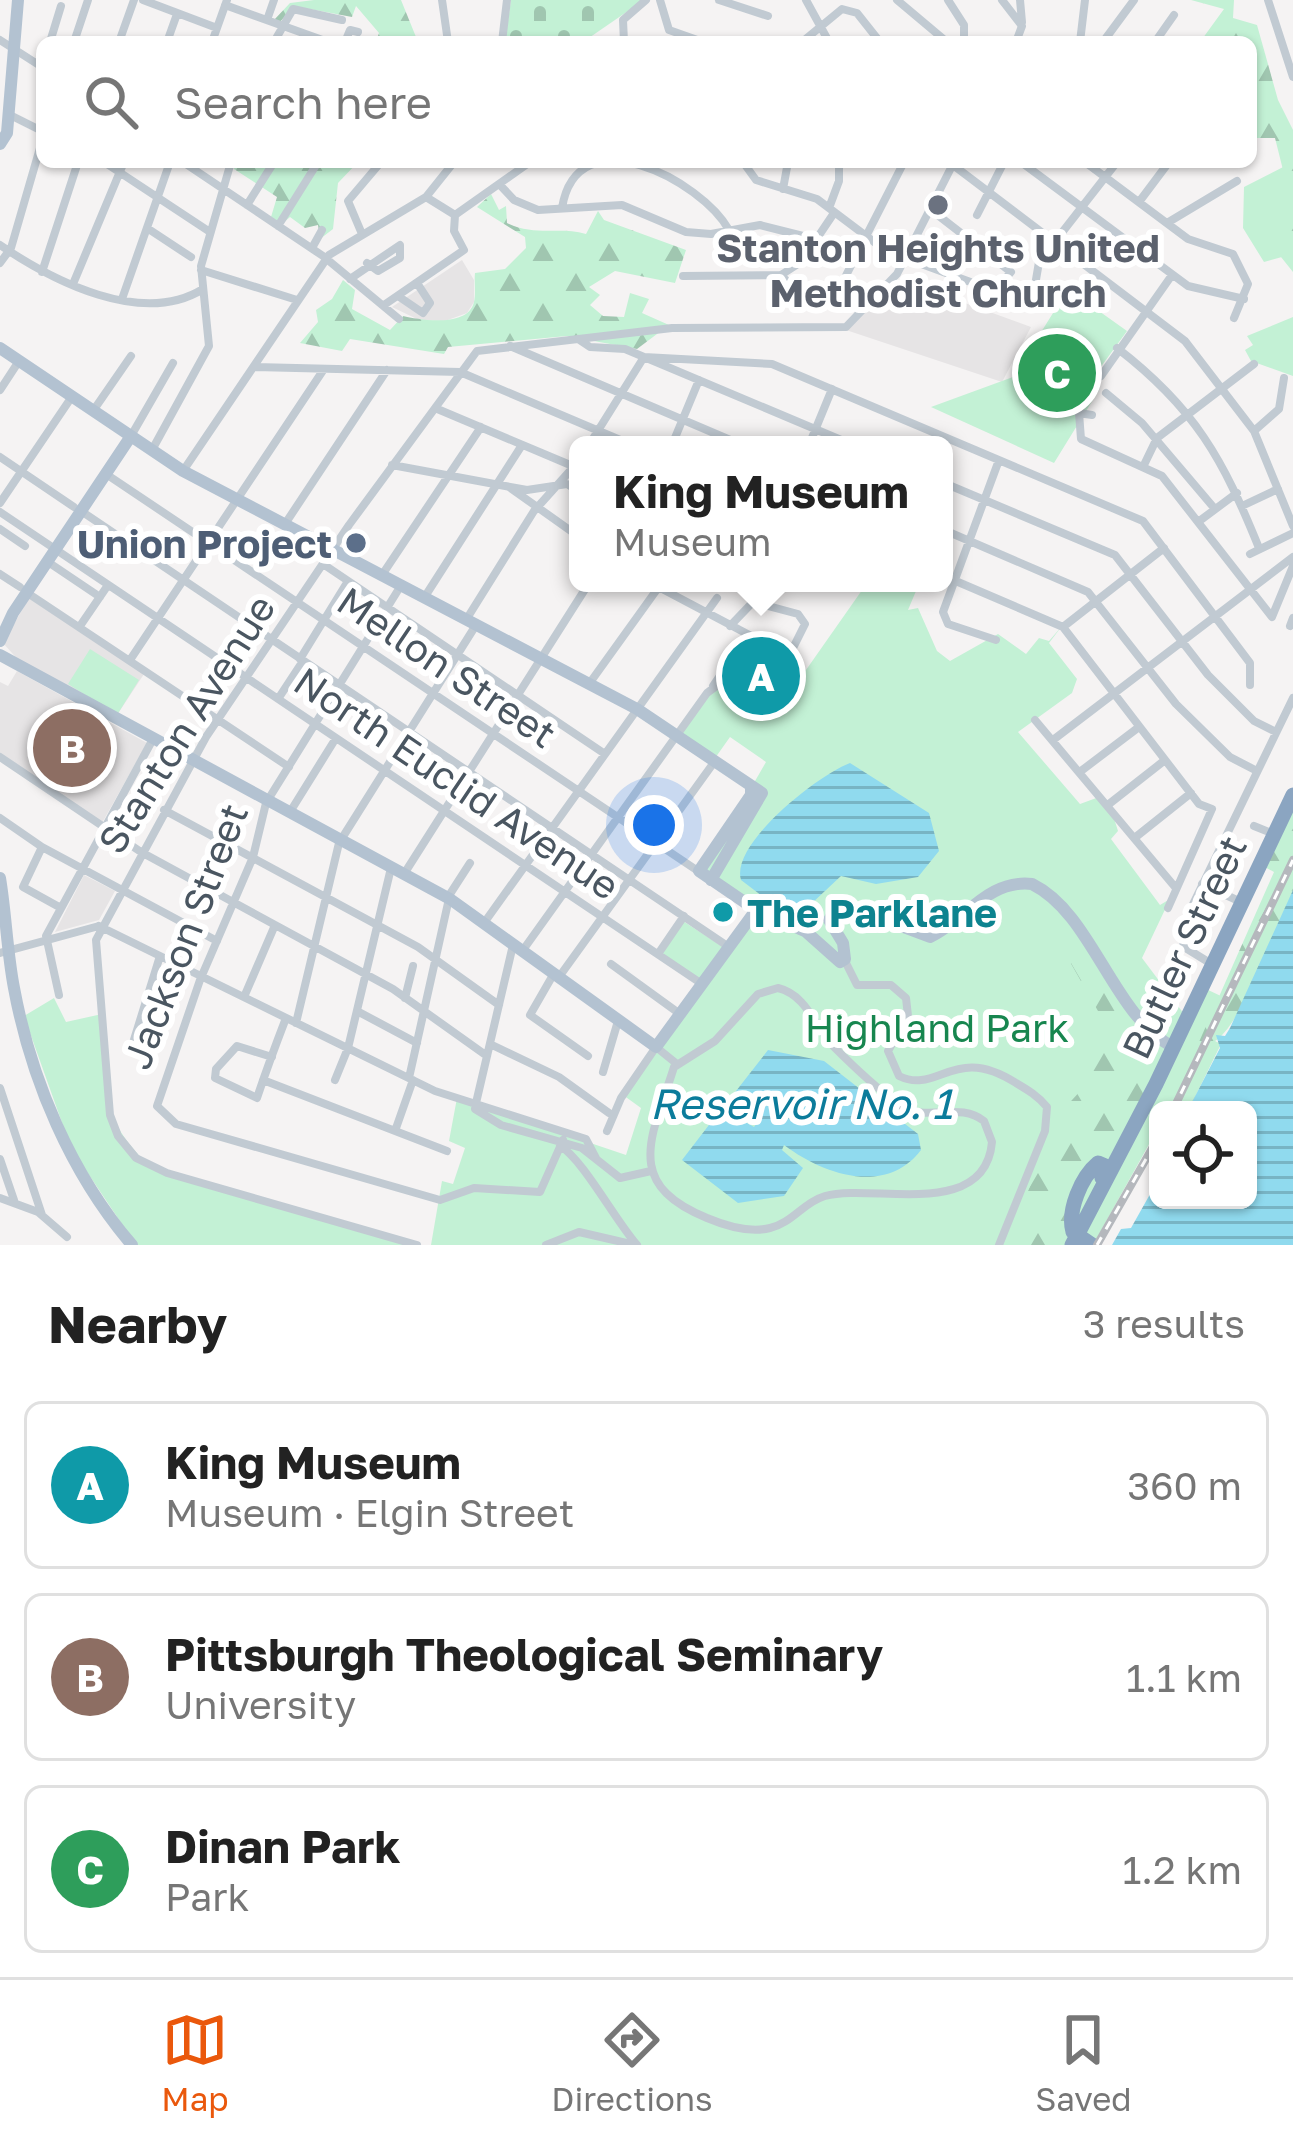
<!DOCTYPE html>
<meta charset="utf-8">
<style>
body{margin:0;font-family:"Golos Text",sans-serif;background:#f2f2f2;color:#222}
.controls{position:absolute;right:36px;bottom:36px;display:grid;overflow:hidden;border-radius:18px;box-shadow:0 3px 9px #0004}
.controls button{width:108px;height:108px;display:grid;place-items:center;padding:0;border:0;border-bottom:3px solid #e0e0e0;background:#fff;color:#222;font:60px sans-serif}
.you{position:absolute;left:654px;top:825px;width:42px;height:42px;margin:-30px;border:9px solid #fff;border-radius:50%;background:#1a73e8;box-shadow:0 0 0 18px #1a73e833}
.badge{display:grid;place-items:center;width:78px;height:78px;border-radius:50%;background:#ea580c;color:#fff;font-size:39px;font-weight:700}
.pin{position:absolute;translate:-50% -50%;border:6px solid #fff;box-shadow:0 3px 12px #0006}
.popup{position:absolute;left:569px;top:436px;width:384px;height:156px;box-sizing:border-box;display:grid;place-content:center;border-radius:18px;background:#fff;filter:drop-shadow(0 3px 9px #0005);font-size:39px;white-space:nowrap;color:#767676}
.popup b{font-size:45px;color:#222}
.popup::after{content:'';position:absolute;left:50%;top:100%;margin-left:-24px;border:24px solid transparent;border-top-color:#fff}
.list{margin:0;padding:0;list-style:none}
h2{display:flex;justify-content:space-between;align-items:center;height:156px;margin:0;padding:0 48px;font-size:51px}
h2 small{font-size:39px;font-weight:400;color:#767676}
.list li{display:grid;grid-template-columns:78px 1fr auto;gap:36px;align-items:center;box-sizing:border-box;height:168px;margin:0 24px 24px;padding:0 24px;border:3px solid #e0e0e0;border-radius:18px}
.list b{display:block;font-size:45px;white-space:nowrap}
.list p{margin:0;font-size:39px;white-space:nowrap;color:#767676}
.list em{font-size:39px;font-style:normal;color:#767676}
.icon{flex:none;width:66px;height:66px;fill:none;stroke:currentColor;stroke-width:2;stroke-linecap:round;stroke-linejoin:round}
.map{position:relative;flex:none;width:1293px;height:1245px;overflow:hidden}
.search{position:absolute;background:#fff;box-shadow:0 3px 9px #0004;left:36px;right:36px;top:36px;height:132px;display:flex;align-items:center;gap:30px;box-sizing:border-box;padding:0 42px;border-radius:18px;color:#767676;font-size:45px}
.sheet{height:732px;background:#fff}
nav{display:flex;justify-content:space-around;align-items:center;box-sizing:border-box;height:168px;border-top:3px solid #e0e0e0;background:#fff;font-size:33px;color:#767676}
nav a{display:grid;justify-items:center;gap:6px}
nav .on{color:#ea580c}
.map>svg:first-child{display:block}
.education{fill:#e6e4e5}
.green{fill:#c3f1d5}
.forest{fill:url(#forest-firs)}
.cemetery{fill:url(#cemetery-stones)}
.water{fill:url(#water-rules)}
.lines{fill:none;stroke-linecap:round;stroke-linejoin:round}
.minor{stroke:#c1cad2;stroke-width:8}
.major{stroke:#b3c2d1;stroke-width:12}
.highway{stroke:#8ba5c1;stroke-width:15}
.rail-casing{stroke:#b5b8bd;stroke-width:8}
.rail{stroke:#fff;stroke-width:3;stroke-dasharray:9;stroke-linecap:butt}
.worship-dot{fill:#6b7280;stroke:#fff;stroke-width:4.5}
.service-dot{fill:#5c6f8a;stroke:#fff;stroke-width:4.5}
.culture-dot{fill:#0f9aa8;stroke:#fff;stroke-width:4.5}
.labels{text-anchor:middle;dominant-baseline:central;stroke-width:12;stroke-linejoin:round;paint-order:stroke}
.worship-label{font-size:39px;font-weight:bold;fill:#5b616d;stroke:#fff}
.service-label{font-size:39px;font-weight:bold;fill:#4e5e75;stroke:#fff;text-anchor:end}
.street-label{font-size:39px;fill:#4a5661;stroke:#fff}
.culture-label{font-size:39px;font-weight:bold;fill:#0d838f;stroke:#fff;text-anchor:start}
.park-label{font-size:39px;fill:#17864f;stroke:#fff}
.water-label{font-size:42px;font-style:italic;fill:#0c7c9b;stroke:#fff}
</style>
<div class="map">
<svg width="1293" height="1245" viewBox="0 0 1293 1245">
<defs>
<pattern id="forest-firs" width="22" height="20" patternUnits="userSpaceOnUse" patternTransform="scale(3)"><rect width="22" height="20" fill="#c3f1d5"/><path d="M5 1l3.5 6h-7zM16 11l3.5 6h-7z" fill="#a0c6b0"/></pattern>
<pattern id="cemetery-stones" width="16" height="16" patternUnits="userSpaceOnUse" patternTransform="scale(3)"><rect width="16" height="16" fill="#c3f1d5"/><path d="M2 7V4a2 2 0 0 1 4 0v3zM10 15v-3a2 2 0 0 1 4 0v3z" fill="#a0c6b0"/></pattern>
<pattern id="water-rules" width="6" height="5" patternUnits="userSpaceOnUse" patternTransform="scale(3)"><rect width="6" height="5" fill="#90daee"/><path d="M0 2.5h6" fill="none" stroke="#78b4c4"/></pattern>
</defs>
<rect width="100%" height="100%" fill="#f5f3f3"/>
<!-- education -->
<path class="education" d="M462 260 474 280V302L467 313 445 321 419 320 392 307Z
M899 279 1031 327 1002 382 846 330Z
M29 598 144 674 117 715 21 663 3 643Z
M17 671 147 743 102 823 0 754V682L8 686Z
M84 875 115 891 99 920 55 932Z"/>
<!-- green -->
<path class="green" d="M1293 162V254L1264 262 1243 228 1244 187Z
M1068 289 1127 331 1100 368 1099 390 1054 463 931 407 1013 377Z
M1293 317V376L1251 361 1245 350 1253 345 1247 336Z
M867 583H897L916 591 908 610 918 608 937 651 950 661 998 634 1026 654 1039 638 1049 641 1062 626 1049 643 1077 679 1072 693 1018 732 1080 804 1099 797 1112 812 1118 831 1111 839 1160 905 1170 899 1142 958 1190 1022 1206 989 1223 997 1169 1110H1158V1128L1093 1245H431L442 1181 453 1184 465 1148 449 1141 457 1098 626 1155 641 1108 623 1095 755 910 703 871 766 762 730 737 713 761 676 735 713 686 741 678 736 693 754 705 786 671 743 648 749 640 806 670Z
M90 649 139 680 117 715 68 684Z
M683 921 723 947 700 979 661 953Z
M54 998 66 1022 102 1014C107 1085 96 1116 151 1167L417 1245H136L71 1148 24 1016Z"/>
<!-- forest -->
<path class="forest" d="M314 0H401L416 37 414 42H376L379 33 356 6 352 17 294 6 280 22 274 20 290 3Z
M1191 0H1234L1233 18 1257 25 1278 100 1293 130V272L1253 222 1289 194 1275 138H1251V42H1200L1224 9Z
M236 162H358L338 183 333 229 320 239 318 225 305 228 290 217 282 224 271 217 277 197 234 169Z
M491 194 499 210 506 206 507 223C536 237 560 226 586 234L598 211 604 220 686 250 675 283 615 271 589 287 600 295 590 305 603 316 624 317 630 293 649 299 642 313 669 325 637 349 567 336 448 347 444 354 350 339 342 351 300 343 318 322 316 310 332 299 343 280 355 290 352 309 390 330 403 316C420 320 468 328 474 302 476 294 474 281 475 273L505 269 526 248 525 237 477 207Z
M1293 805C1293 831 1293 865 1293 891 1286 919 1238 1029 1215 1041L1221 1044 1193 1101 1169 1110 1274 872 1263 866Z
M1033 897 1042 899 1137 1032 1155 1073 1124 1133 1089 1162 1065 1215 1068 1245H1006L1060 1113 1084 1087 1098 1011Z"/>
<!-- cemetery -->
<path class="cemetery" d="M511 0H644L583 42H505Z"/>
<!-- water -->
<path class="water" d="M850 763 929 813 939 851 918 877 876 884 841 876 810 905 779 909 741 880C730 844 818 775 850 763Z
M1293 890V1245H1112L1121 1229 1131 1228 1158 1180V1200H1248V1110H1188L1220 1048 1216 1035 1225 1036 1230 1028Z
M768 1050 824 1061 918 1134 921 1150C886 1196 824 1175 784 1145L782 1150 803 1168 784 1196 738 1203 682 1160 722 1108 754 1127 757 1123 729 1100Z"/>
<g class="lines">
<!-- minor -->
<path class="minor" d="M143 0 217 28
M442 0 448 42
M660 0 669 30 703 42
M719 0 768 16
M806 0 829 42
M897 0 947 42
M948 0 964 25V42
M1002 0 1022 26 1016 42
M1020 0 1022 22
M1268 0 1293 77
M225 5 328 42
M267 20 274 0
M0 40 42 67
M50 42 61 6
M74 42 88 0
M119 42 134 0
M167 42 177 14
M212 42 227 0
M274 42 293 9 342 20
M345 42 350 30 358 32
M502 42 507 0
M624 42 623 20 646 0
M802 42 842 9 857 13 880 42
M1080 42 1085 0
M1103 42 1134 0
M1155 42 1174 15
M10 115 42 131
M104 162 210 232
M183 162 323 256 399 319
M743 162 756 180 817 199 902 263
M1021 162 1188 286 1244 299
M1085 162 1188 239 1233 254 1248 284 1234 318
M953 165 1185 341 1254 431 1293 526
M500 185 514 200 538 210 622 205 686 232 711 234 760 225 815 239
M783 189 788 162
M426 197 455 215
M1139 202 1169 162
M247 205 274 162
M562 208C577 115 701 180 729 230
M829 208 839 181V162
M455 215 530 162
M977 215 1004 162
M1167 223 1237 181
M278 226 318 162
M147 228 191 257
M362 234 348 201 381 162
M0 245C53 281 142 327 203 289
M312 248 322 230
M905 258 995 291 1011 272 930 209
M0 263 11 248 42 141
M201 270 297 300
M42 272 78 162
M781 275 801 296 836 295 904 162
M683 276 781 275 801 262 834 213
M350 279 400 245V258L378 271 367 263
M73 284 124 162
M398 296 423 313 430 303 417 283
M122 299 170 162
M384 305 464 250 454 231 455 215
M1031 309 1039 262 1117 162
M578 339 590 347 625 349 853 445
M510 346 742 445
M1117 348C1195 408 1223 459 1259 548
M644 357 772 364 1143 521 1250 663V685
M255 367 460 372 632 445
M1101 376 1172 275
M0 390 19 361
M1106 393 1142 423 1215 509
M435 408 575 467
M93 411 131 356
M1092 415 1079 413 1081 439 1162 476 1272 617 1293 566
M1254 431 1279 409 1284 378
M131 436 173 363
M589 445 644 357
M672 445 699 380
M809 445 832 389
M152 450 209 346 201 266 231 162
M0 457 74 507
M392 465 527 490 567 484 578 491
M1143 467 1157 438 1254 364
M183 471 329 255 426 197 454 162
M106 474 698 871
M944 483 1115 555 1208 675 1254 721 1276 732
M509 487 578 536
M0 503 71 398
M1242 506 1278 489
M81 511 729 947
M0 512 702 984
M1198 522 1237 493
M285 524 387 370
M0 529 25 546
M944 530 1088 592 1176 704 1230 757 1257 771
M1250 554 1293 533
M48 562 100 597
M323 564 605 754
M0 574 20 587
M382 575 481 427
M944 576 1063 627 1199 804 1212 809 1168 908
M651 583 789 656 805 624 798 614 753 602 730 626
M400 587 266 803 253 857 200 980 157 1106 176 1124 440 1200 474 1188 540 1192 563 1140
M26 592 289 767
M424 598 522 445
M466 620 534 511 578 462
M80 626 108 585
M1290 626 1293 618
M1063 627 1164 548
M996 640 948 624 943 612 999 460
M300 659 348 581
M130 660 324 369
M589 684 658 588
M278 699 303 661
M1035 720 1175 887
M1053 740 1293 557
M0 757 141 852 393 989 487 1056
M1081 771 1139 727
M1109 804 1165 760
M164 810 418 947 499 1005
M290 812 336 738
M0 818 42 847 217 941
M1254 826 1274 834
M1137 836 1191 793
M42 847 23 887 61 908
M404 874 589 583
M1202 884 1241 902
M484 923 717 598
M99 926 435 1091 586 1139 596 1158
M523 950 707 693 727 678 747 680 753 664 732 658 713 686
M0 953 99 926
M658 954 684 916
M845 961 857 985H891L906 998 908 1016 888 1051 899 1076C938 1095 954 1043 1016 1083 1028 1090 1038 1096 1047 1107L1045 1131 999 1245
M1210 963 1184 947 1181 929 1293 698
M611 964 680 1014
M553 975 530 1015 588 1056
M559 977 715 761
M778 988C807 995 815 1027 834 1047 853 1066 875 1087 897 1103 925 1125 958 1100 984 1121L992 1142C985 1221 873 1183 825 1196 804 1202 792 1223 770 1228 750 1233 726 1226 707 1218 621 1183 653 1135 674 1067L715 1041 758 994Z
M59 995 46 936 153 739
M244 997 275 925
M405 998 413 966
M357 1011 417 1043
M296 1023 339 843 476 625
M133 1043 160 956
M490 1044 559 1077 609 1113
M272 1057 237 1046 216 1069 215 1078 257 1098C266 1071 276 1044 286 1018
M603 1072 618 1021
M409 1078 450 894 470 863
M263 1080 447 1151
M335 1080 348 1048 391 868
M0 1088 42 1215
M476 1103 475 1109 501 1125 582 1148 620 1178 651 1171
M476 1103 513 945
M395 1131 413 1080
M607 1131 621 1098 656 1047 677 1064
M560 1146C582 1158 615 1220 637 1245
M0 1159 14 1200
M0 1198 38 1212 67 1237
M417 1245 167 1173 136 1158 118 1136 110 1115 96 940 206 737 349 525 477 351 672 328 846 327 897 274 954 162
M546 1245 579 1232 635 1245"/>
<!-- major -->
<path class="major" d="M0 144 7 133 18 0
M0 348 183 471 637 709 762 793 711 880
M0 641 13 613 131 436
M0 655 450 899 656 1047 756 910
M751 786V795L699 871 756 910 807 932
M0 878C6 914 7 952 14 988 31 1080 71 1174 132 1245
M804 930 840 962 845 959 843 943 829 920 839 903 930 937C965 921 987 879 1032 884 1093 914 1112 1015 1173 1047"/>
<!-- highway -->
<path class="highway" d="M1072 1245 1156 1084 1293 795
M1092 1245 1073 1232C1067 1211 1081 1177 1098 1163L1105 1166 1102 1178"/>
<defs>
<path id="rail" d="M1173 1110 1293 860
M1097 1245 1158 1138"/>
</defs>
<!-- rail casing -->
<use href="#rail" class="rail-casing"/>
<!-- rail -->
<use href="#rail" class="rail"/>
</g>
<!-- markers -->
<circle class="worship-dot" cx="938" cy="205" r="12"/>
<circle class="service-dot" cx="356" cy="543" r="12"/>
<circle class="culture-dot" cx="723" cy="912" r="12"/>
<g class="labels">
<!-- worship labels -->
<g class="worship-label">
<text x="938" y="247">Stanton Heights United<tspan x="938" dy="45">Methodist Church</tspan></text>
</g>
<!-- service labels -->
<g class="service-label">
<text x="332" y="543">Union Project</text>
</g>
<!-- street labels -->
<g class="street-label">
<text transform="translate(447 667) rotate(34)">Mellon Street</text>
<text transform="translate(186 724) rotate(-58)">Stanton Avenue</text>
<text transform="translate(457 783) rotate(34)">North Euclid Avenue</text>
<text transform="translate(185 936) rotate(-69)">Jackson Street</text>
<text transform="translate(1184 947) rotate(-65)">Butler Street</text>
</g>
<!-- culture labels -->
<g class="culture-label">
<text x="747" y="912">The Parklane</text>
</g>
<!-- park labels -->
<g class="park-label">
<text x="937" y="1027">Highland Park</text>
</g>
<!-- water labels -->
<g class="water-label">
<text x="801" y="1103">Reservoir No. 1</text>
</g>
</g>
</svg>
<div class="controls">
<button><svg class="icon" aria-label="locate" viewBox="0 0 24 24"><circle cx="12" cy="12" r="6"/><path d="M12 2v4M12 18v4M2 12h4M18 12h4"/></svg></button>
</div>
<div class="you"></div>
<div class="pin badge" style="left:761px;top:676px;background:#0f9aa8">A</div>
<div class="popup"><b>King Museum</b>Museum</div>
<div class="pin badge" style="left:72px;top:748px;background:#8d6e63">B</div>
<div class="pin badge" style="left:1057px;top:373px;background:#2e9e5b">C</div>
<div class="search"><svg class="icon" aria-label="search" viewBox="0 0 24 24"><circle cx="10" cy="10" r="6"/><path d="M15 15l6 6"/></svg>Search here</div>
</div>
<section class="sheet">
<h2>Nearby<small>3 results</small></h2>
<ul class="list">
<li><span class="badge" style="background:#0f9aa8">A</span><div><b>King Museum</b><p>Museum · Elgin Street</p></div><em>360 m</em></li>
<li><span class="badge" style="background:#8d6e63">B</span><div><b>Pittsburgh Theological Seminary</b><p>University</p></div><em>1.1 km</em></li>
<li><span class="badge" style="background:#2e9e5b">C</span><div><b>Dinan Park</b><p>Park</p></div><em>1.2 km</em></li>
</ul>
</section>
<nav>
<a class="on"><svg class="icon" aria-label="map" viewBox="0 0 24 24"><path d="M3 6l6-2 6 2 6-2v14l-6 2-6-2-6 2zM9 4v14M15 6v14"/></svg>Map</a>
<a><svg class="icon" aria-label="directions" viewBox="0 0 24 24"><path d="M12 3l9 9-9 9-9-9zM9 14v-3h6M13 9l2 2-2 2"/></svg>Directions</a>
<a><svg class="icon" aria-label="saved" viewBox="0 0 24 24"><path d="M7 4h10v16l-5-4-5 4z"/></svg>Saved</a>
</nav>
